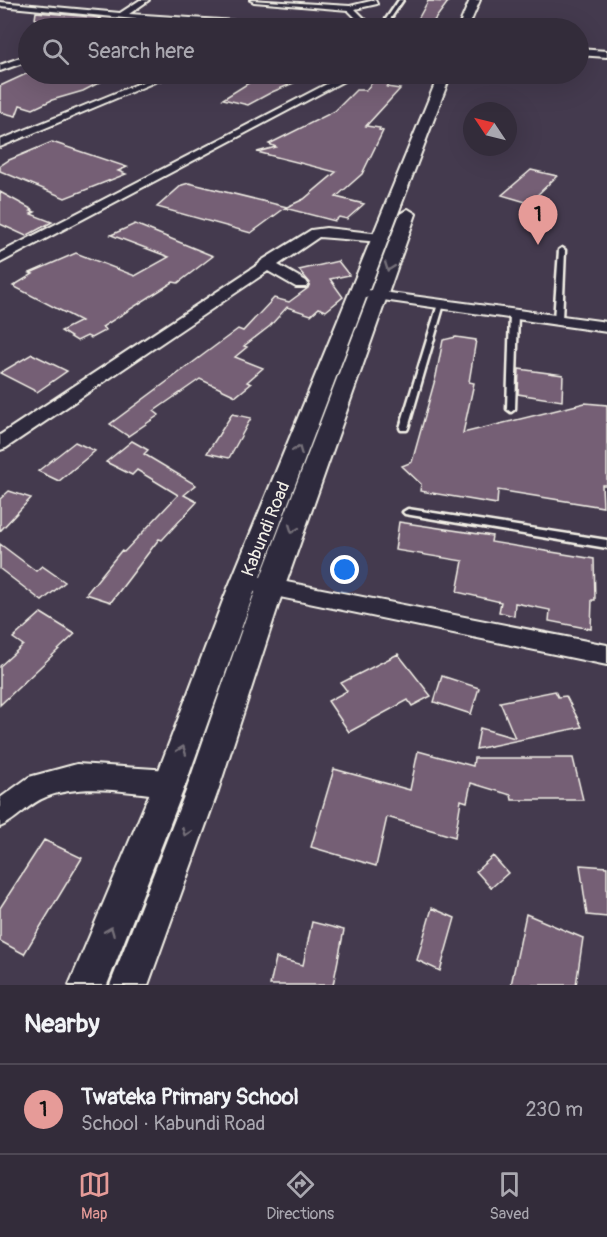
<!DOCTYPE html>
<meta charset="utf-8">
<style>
body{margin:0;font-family:Pangolin,sans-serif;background:#3b3442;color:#f1f3f6}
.compass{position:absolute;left:463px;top:102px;width:54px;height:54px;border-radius:50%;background:#332c3a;box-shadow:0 6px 24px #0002;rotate:305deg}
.you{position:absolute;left:345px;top:570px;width:21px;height:21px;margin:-15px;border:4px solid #fff;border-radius:50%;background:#1a73e8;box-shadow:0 0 0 9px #1a73e833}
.badge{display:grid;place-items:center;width:39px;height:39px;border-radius:50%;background:#e69b98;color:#111;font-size:20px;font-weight:700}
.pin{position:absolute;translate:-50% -50px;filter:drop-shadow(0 2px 3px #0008)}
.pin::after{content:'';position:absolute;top:32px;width:21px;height:18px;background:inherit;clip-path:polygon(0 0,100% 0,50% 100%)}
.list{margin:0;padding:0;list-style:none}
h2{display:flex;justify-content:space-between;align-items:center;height:78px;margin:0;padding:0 24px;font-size:26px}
h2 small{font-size:20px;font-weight:400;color:#a9a7af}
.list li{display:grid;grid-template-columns:39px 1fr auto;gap:18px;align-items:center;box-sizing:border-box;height:90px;padding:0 24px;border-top:2px solid #4e4854}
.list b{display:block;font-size:22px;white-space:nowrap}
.list p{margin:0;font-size:20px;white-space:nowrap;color:#a9a7af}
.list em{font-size:20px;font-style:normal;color:#a9a7af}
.icon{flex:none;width:33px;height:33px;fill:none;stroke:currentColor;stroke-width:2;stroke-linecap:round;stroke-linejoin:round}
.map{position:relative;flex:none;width:607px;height:985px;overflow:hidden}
.search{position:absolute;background:#332c3a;box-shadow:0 6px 24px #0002;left:18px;right:18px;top:18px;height:66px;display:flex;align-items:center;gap:15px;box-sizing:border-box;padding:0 21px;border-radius:33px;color:#a9a7af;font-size:22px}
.sheet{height:168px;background:#332c3a}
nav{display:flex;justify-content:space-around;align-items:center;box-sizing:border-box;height:84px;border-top:2px solid #4e4854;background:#332c3a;font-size:16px;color:#a9a7af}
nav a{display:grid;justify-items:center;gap:3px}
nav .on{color:#e69b98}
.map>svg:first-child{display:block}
.building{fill:#755f75;stroke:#f4f1e8;stroke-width:1.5}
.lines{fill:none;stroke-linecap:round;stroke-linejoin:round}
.service-casing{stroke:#f4f1e8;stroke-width:5}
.minor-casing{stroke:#f4f1e8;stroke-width:4}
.tertiary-casing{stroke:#f4f1e8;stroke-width:4}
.service{fill:#2f2a3d;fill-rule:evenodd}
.minor{fill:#2f2a3d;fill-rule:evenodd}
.tertiary{fill:#2f2a3d;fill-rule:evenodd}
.oneway{stroke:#747079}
.labels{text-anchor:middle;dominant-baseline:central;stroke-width:6;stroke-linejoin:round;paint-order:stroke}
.street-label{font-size:18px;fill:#f4f1e8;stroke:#2f2a3d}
</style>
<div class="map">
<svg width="607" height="985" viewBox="0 0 607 985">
<rect width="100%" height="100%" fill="#443a4e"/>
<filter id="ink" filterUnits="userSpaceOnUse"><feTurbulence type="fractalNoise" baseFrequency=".0167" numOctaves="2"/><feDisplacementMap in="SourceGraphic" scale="12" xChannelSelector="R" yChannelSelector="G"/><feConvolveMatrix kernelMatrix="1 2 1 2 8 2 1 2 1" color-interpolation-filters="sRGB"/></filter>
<g filter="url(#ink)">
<!-- building -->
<path class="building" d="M428 1 448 2 433 22 417 21Z
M36 12 102 18 77 28 35 19Z
M26 74H116L83 91 52 100 33 109 20 105 16 116 0 112V86Z
M249 74H315L272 92 248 105 223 99 252 81Z
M375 79 392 81 387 87 400 89 366 126 380 128 379 130 383 131 362 174 336 197 364 204 347 219 339 217 335 221 285 208 251 233 157 207 182 185 189 183 287 207 304 199 336 172 257 152 276 147 269 144 335 111 356 90H366Z
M52 142 127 167 118 171 126 174 65 198 0 171V166L9 160Z
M531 170 557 176 529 203 502 195Z
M0 192 33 210 31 211 35 212 31 214 52 222 26 236 0 224Z
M135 224 213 256 178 283 173 282 102 327 106 330 91 338 87 336 77 341 61 331 81 321 13 286 33 274 30 273 76 253 135 276 169 257 111 235Z
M338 261 349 275 330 279 343 297 326 311 319 308 311 315 287 307 270 326 244 346 247 347 235 357 263 368 247 382 251 384 236 396 200 379 154 411 159 415 128 436 110 424 238 329 243 331 274 298 289 302 308 288 310 283 299 270Z
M456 337 476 340 469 382 474 383 463 433 585 403 607 405V485H602L603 507 498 490 497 504 420 491 421 484 402 466 412 462 436 376 443 340Z
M32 354 67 371 37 392 0 373Z
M519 369 563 375 562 401 518 394Z
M232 414 251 418 229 458 207 453Z
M132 441 148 450 144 454 196 485 184 495 197 502 162 540 159 539 111 602 86 594 121 551 124 552 178 495 137 470 132 475 106 462Z
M75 442 95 451 59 481 38 471Z
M9 491 31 498 0 531V499Z
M399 522 492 536 491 542 594 559 595 600H592L591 629 549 621 550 610 515 603 514 616 499 612 501 602 457 592 463 561 395 550Z
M0 544 36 571 42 566 65 582 42 601 0 569Z
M41 613 75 634 0 705V666L23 645 13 638Z
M398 654 431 696 412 706 408 700 349 732 328 701 347 691 341 683Z
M442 676 479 688 471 714 434 702Z
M555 691 558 697 566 696 582 727 476 749 480 728 515 738 500 702Z
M418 751 473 766 474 758H573L583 800H512L511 795 471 783 467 802 461 800 455 837 387 817 376 866 311 847 334 769 410 790Z
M44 840 82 858 24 954 0 941V908Z
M493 856 508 873 491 888 476 871Z
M580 865 607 867V917L587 915Z
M432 908 455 918 440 971 417 960Z
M526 914 583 938 576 985H511Z
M312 922 344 930 333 985H270L276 958 303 965Z"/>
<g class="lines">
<defs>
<path id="service" d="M399 0H403L384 28H380Z
M562 248 565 250 562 320 558 322 554 320 559 250Z
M441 302 444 304 408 428 407 430H401L400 428 438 304Z
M514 312 518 314 515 409 511 412 507 409 510 314Z
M408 509 607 540V548L405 514 403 512Z"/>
<path id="minor" d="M140 0H149L129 14 282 24 355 25 358 20 348 10 254 2 250 0 350 6 375 0 377 4 355 9 366 20 364 25H381L385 28H282L145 20 0 6V2L120 13Z
M578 49 607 51V57L578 55Z
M28 55V61L0 71V65Z
M162 74H174L0 147V140Z
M346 74H357L0 263V253Z
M326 228 381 234 388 238 381 242 319 237 278 265 306 281 308 284 306 287H296L268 271 6 448 0 450V435L259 264 261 261 311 230Z
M360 289 607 322V332L355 296 353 293Z
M246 574 607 645V665L246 590 238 588 235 582 238 576Z
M77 764 170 770 179 774 183 783 179 792 170 796C131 793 84 782 46 797 29 803 17 820 0 827V798L29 777Z"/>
<path id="tertiary" d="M470 0H480L468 28H458Z
M439 74H451L252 598 186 783 107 985H69L154 783 224 598Z
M408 209 416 214 279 603 218 791 148 985H110L186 791 251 603 400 214Z"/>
</defs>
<!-- service casing -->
<use href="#service" class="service-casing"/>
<!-- minor casing -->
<use href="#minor" class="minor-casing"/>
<!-- tertiary casing -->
<use href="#tertiary" class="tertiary-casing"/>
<!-- service -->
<use href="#service" class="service"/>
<!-- minor -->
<use href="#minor" class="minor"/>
<!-- tertiary -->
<use href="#tertiary" class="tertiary"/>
</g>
<!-- one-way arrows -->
<defs><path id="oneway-chevron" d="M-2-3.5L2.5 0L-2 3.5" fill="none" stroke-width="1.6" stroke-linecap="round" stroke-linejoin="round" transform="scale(1.5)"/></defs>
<g class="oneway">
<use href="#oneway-chevron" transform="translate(389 267) rotate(110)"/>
<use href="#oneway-chevron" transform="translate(298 450) rotate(-68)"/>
<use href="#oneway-chevron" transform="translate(293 529) rotate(110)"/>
<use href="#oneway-chevron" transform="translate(182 750) rotate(-70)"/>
<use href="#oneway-chevron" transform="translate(186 832) rotate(111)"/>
<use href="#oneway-chevron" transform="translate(110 931) rotate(-68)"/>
</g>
</g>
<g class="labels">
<!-- street labels -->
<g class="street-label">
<text transform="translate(266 529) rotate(-68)">Kabundi Road</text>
</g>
</g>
</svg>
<svg class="compass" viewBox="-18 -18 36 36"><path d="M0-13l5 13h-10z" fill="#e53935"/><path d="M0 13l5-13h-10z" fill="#a9a7af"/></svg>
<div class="you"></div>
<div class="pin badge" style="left:538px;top:245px">1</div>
<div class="search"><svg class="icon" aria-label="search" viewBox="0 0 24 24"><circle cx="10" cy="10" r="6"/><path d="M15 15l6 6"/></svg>Search here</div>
</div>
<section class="sheet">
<h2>Nearby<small></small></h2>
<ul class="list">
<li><span class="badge">1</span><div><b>Twateka Primary School</b><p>School · Kabundi Road</p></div><em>230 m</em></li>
</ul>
</section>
<nav>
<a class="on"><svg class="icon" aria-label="map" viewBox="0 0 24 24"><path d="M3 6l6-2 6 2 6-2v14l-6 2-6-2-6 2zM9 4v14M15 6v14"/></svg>Map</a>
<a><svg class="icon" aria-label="directions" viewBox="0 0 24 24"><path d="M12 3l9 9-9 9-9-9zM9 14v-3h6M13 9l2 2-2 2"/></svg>Directions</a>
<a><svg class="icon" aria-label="saved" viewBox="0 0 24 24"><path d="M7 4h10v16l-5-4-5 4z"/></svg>Saved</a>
</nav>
